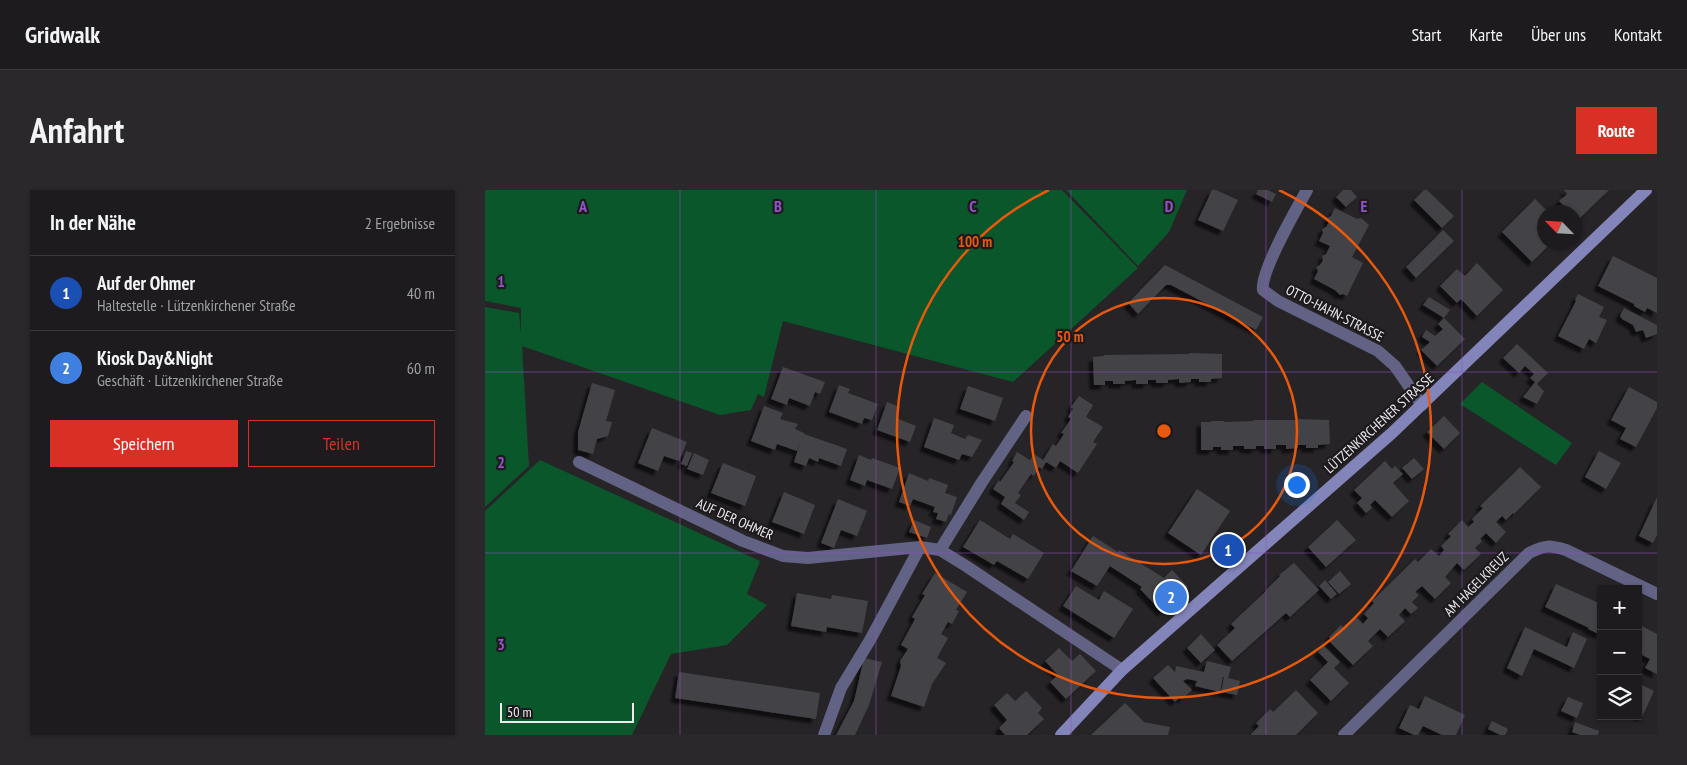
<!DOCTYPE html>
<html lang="de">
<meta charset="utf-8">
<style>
body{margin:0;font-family:"PT Sans Narrow",sans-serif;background:#2a282a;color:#f1f3f6}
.controls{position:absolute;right:15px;bottom:15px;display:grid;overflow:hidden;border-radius:0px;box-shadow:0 1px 4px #0004}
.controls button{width:45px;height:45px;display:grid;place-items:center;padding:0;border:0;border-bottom:1px solid #3b393b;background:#1d1b1d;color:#f1f3f6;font:25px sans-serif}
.compass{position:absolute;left:1052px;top:15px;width:45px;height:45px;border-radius:50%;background:#1d1b1d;box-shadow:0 1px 4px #0004;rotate:295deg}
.scale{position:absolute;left:15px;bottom:12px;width:134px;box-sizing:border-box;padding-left:5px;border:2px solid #eceaec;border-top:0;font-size:14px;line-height:18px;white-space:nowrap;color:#eceaec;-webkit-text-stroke:4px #1d1a1d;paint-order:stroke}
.you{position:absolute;left:811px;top:294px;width:18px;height:18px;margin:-12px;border:4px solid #fff;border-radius:50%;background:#1a73e8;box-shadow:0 0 0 8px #1a73e833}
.badge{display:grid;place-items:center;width:32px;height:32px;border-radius:50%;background:#d93025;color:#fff;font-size:16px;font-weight:700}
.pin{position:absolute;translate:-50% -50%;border:2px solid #fff;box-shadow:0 1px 5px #0006}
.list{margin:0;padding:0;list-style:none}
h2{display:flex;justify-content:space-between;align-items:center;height:65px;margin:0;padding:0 20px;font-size:21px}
h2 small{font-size:16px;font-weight:400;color:#a0a1a4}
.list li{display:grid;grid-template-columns:32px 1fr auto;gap:15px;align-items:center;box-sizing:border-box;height:75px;padding:0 20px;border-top:1px solid #3b393b}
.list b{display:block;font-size:19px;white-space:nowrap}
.list p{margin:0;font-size:16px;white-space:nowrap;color:#a0a1a4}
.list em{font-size:16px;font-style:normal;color:#a0a1a4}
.actions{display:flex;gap:10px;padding:15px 20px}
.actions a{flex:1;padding:11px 0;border:1px solid #d93025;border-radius:0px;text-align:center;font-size:18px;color:#d93025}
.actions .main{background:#d93025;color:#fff}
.icon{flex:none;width:28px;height:28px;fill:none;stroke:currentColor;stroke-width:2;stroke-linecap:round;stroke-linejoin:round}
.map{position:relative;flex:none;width:1172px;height:545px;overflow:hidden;border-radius:0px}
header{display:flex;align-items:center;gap:30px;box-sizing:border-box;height:70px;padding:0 25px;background:#1d1b1d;border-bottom:1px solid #3b393b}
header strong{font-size:24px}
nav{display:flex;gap:28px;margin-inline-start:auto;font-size:18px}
.intro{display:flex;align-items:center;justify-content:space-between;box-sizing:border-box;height:120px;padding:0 30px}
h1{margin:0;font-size:35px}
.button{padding:12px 22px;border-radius:0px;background:#d93025;color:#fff;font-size:18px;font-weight:700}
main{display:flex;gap:30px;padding:0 30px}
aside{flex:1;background:#1d1b1d;border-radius:0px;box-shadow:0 1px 4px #0004}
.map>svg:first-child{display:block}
.green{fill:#09572a}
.building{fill:#434247;filter:url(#shadow)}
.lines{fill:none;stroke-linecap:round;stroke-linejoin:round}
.minor{stroke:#616284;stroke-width:12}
.secondary{stroke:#8384ba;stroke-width:12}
.grid{fill:none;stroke:#9252c8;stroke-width:1;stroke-opacity:0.55}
.ring{fill:none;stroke:#e8590c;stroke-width:2.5}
.labels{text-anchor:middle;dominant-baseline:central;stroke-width:4.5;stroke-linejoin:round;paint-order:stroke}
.street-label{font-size:14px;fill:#eceaec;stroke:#1d1a1d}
.grid-label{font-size:16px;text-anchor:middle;font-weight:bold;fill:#9252c8;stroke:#1d1a1d;stroke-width:4.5;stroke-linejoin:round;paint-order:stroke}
.centre{fill:#e8590c;stroke:#1d1a1d;stroke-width:2.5}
.ring-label{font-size:15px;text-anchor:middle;font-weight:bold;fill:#e8590c;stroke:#1d1a1d;stroke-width:4.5;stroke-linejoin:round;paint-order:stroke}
</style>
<header>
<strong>Gridwalk</strong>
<nav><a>Start</a><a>Karte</a><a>Über uns</a><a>Kontakt</a></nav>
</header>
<div class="intro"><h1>Anfahrt</h1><a class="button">Route</a></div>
<main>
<aside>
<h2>In der Nähe<small>2 Ergebnisse</small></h2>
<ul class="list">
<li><span class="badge" style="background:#1a4fb4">1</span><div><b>Auf der Ohmer</b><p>Haltestelle · Lützenkirchener Straße</p></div><em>40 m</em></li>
<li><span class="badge" style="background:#3f7fe0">2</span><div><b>Kiosk Day&amp;Night</b><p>Geschäft · Lützenkirchener Straße</p></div><em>60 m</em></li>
</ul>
<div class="actions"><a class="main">Speichern</a><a>Teilen</a></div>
</aside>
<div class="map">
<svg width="1172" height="545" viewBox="0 0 1172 545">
<defs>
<filter id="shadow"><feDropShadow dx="-4.5" dy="4.5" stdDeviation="1" flood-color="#0009"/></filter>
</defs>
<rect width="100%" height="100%" fill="#272427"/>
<!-- green -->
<path class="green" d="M0 0H577L653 78 528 192 298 131 279 207 273 204 266 220 235 225 37 156 44 276 0 317V117L34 123 36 144V118L0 111Z
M581 0H702L684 42 653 76Z
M997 192 1087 253 1071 275 975 214Z
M55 270 275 371 262 404 282 415 242 455 186 464 147 545H0V321Z"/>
<!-- building -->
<path class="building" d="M727 0H731L753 10 738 41 713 30Z
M773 0H783L791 4 787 12 771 4Z
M858 0H866L872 7 861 17 851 7Z
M939 0H942L969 26 957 38 929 10Z
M1078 0H1124L1093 30 1090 27V22H1085L1074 11 1081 5 1082 3Z
M1050 9 1063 22H1060V52H1067L1047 72 1017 42Z
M850 18 872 29 876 28 884 35 867 67 878 73 862 106 858 104 855 105 850 100 829 89 833 81 831 77 835 75 838 70 837 66 841 64 845 56 834 51 838 43 837 39 841 37 844 32 842 28 846 26Z
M958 40 969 51 931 88 921 77Z
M1128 66 1172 88V123L1162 118 1160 122 1149 116V114L1113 96Z
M992 73 1018 100 992 126 976 109 972 113 955 96 972 79 980 86Z
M680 75 778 127 771 140 686 95H681L653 124 643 113Z
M1093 104 1119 117 1114 127 1122 130 1111 153 1104 149 1099 159 1073 146 1091 111 1090 110Z
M944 107 965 120 959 128 980 149 952 176 936 160 945 152 937 147 941 140 950 146 958 139 953 134 959 128 938 115Z
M1139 118 1172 135V144L1161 148 1158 140 1151 142 1148 135 1137 129 1135 126Z
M1032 154 1063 183 1052 194 1059 201 1052 214 1038 207 1050 192 1045 188 1049 184 1040 176 1034 183 1018 168Z
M704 163 737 164V188L726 189V192H714V189H706V192L694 193V189L683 190V193H671V190H663V194H651V190L640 191V194H628V191H620V195H609L608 167 619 166V165L704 164Z
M298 177 340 192 335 204 330 202 325 216 304 208 302 215 286 209Z
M107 193 130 200 121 231 127 232 123 246 112 249 108 264 93 260V242Z
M354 195 365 199 363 203 393 214 387 230 379 228 377 234 344 222Z
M483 196 518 208 510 231 475 219Z
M1144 197 1172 212V218L1151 257 1135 249 1141 238 1126 230Z
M594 206 608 215 601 227 618 237 608 252 612 254 593 283 575 271 571 278 561 272 557 279 554 277 549 286 546 284 533 303 536 305 530 313 544 322 539 330 516 314 520 307 508 299 514 290 515 292 529 272 527 271 532 262 545 270 549 264 558 270 568 254 571 256 579 244 576 243 586 229 583 227 588 219 586 217Z
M402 212 415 217 411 228 431 236 425 252 392 240Z
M279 216 298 223 295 229 313 234 310 239 319 243V244L362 259 356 276 334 268 333 272 324 268 321 276 309 272 315 253 312 261 292 254 290 260 266 251Z
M959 226 975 243 959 259 942 242Z
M449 228 469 235 466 243 480 249 483 245 497 250 487 267 477 264 474 270 439 257Z
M812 229 844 230 845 254 833 255V258H821V255H813V258L801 259V255H791V259H779V256H771V259H759V256H748V260H736V257H728V260H716V232H726V231H739V232L769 231V230H812Z
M167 238 202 252 194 271 179 266 173 281 153 273Z
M201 261 207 263 202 276 196 274Z
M1114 261 1136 273 1121 299 1100 287Z
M209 263 224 270 218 285 202 279Z
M374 265 386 270 387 268 415 278 407 299 382 290 380 296 365 290Z
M929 268 939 279 927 289 917 278Z
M900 271 907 279 910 276 918 284 908 293 924 311 907 327 890 310 885 315 887 318 881 323 872 313 877 308 869 300Z
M238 273 271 286 260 316 226 303Z
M1035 277 1056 297 1029 324 1028 323 1021 330 1017 326 1011 332 1021 342 1011 353 1001 343 995 349 997 351 990 358 996 364 979 380 972 373 960 387 966 393 950 409 937 396 930 402 934 405 927 412 933 418 926 424 920 418 914 425 920 431 903 447 895 439 883 451 888 456 868 475 844 451 846 449 844 447 856 435 858 437 870 426 878 434 883 428 879 424 889 413 887 411 930 369 933 372 946 359 954 366 959 360 956 356 966 346 963 344 977 330 983 337 989 332 987 329 998 318 995 316Z
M424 283 443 291 444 288 463 295 460 303 472 307 466 325 464 324 461 332 451 329 453 323 448 322 450 317 428 309 425 316 414 312Z
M712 299 745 321 716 365 683 343Z
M299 302 330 315 319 344 287 332Z
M1172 307V345L1168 353 1154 346Z
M353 309 382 321 372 346 356 340 349 358 336 353Z
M429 330 446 337 442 348 424 342Z
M495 330 525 349 528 344 559 363 543 389 512 371 509 375 478 357Z
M852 330 871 350 841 377 823 357Z
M608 346 633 362 634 360 679 388 687 380 703 397 677 422 655 399 657 397 625 376 612 396 586 381Z
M809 373 834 400 805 427 801 423 747 471 732 455 750 438 746 434 781 401H780L795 386 794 385Z
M855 381 866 394 854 404 843 392Z
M450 383 482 402 471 420 474 421 467 434 463 432 456 444 463 448 452 468 461 473 447 494 439 517 406 506 416 476 415 471 423 459 416 455 430 429 427 427 440 405 437 404Z
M840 390 852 404 846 409 834 396Z
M1071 394 1116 414V445L1103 439 1104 438 1060 417Z
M591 396 614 410 619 401 648 419 629 448 578 416Z
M312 403 346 409 347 405 383 411 377 443 342 437 341 442 306 436Z
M1153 434 1172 444V484L1160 478 1165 469 1153 463Z
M1040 437 1082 457 1088 442 1102 449 1089 478 1049 459 1037 486 1022 478Z
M716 444 730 460 716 473 702 458Z
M839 456 855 472 849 478 864 493 846 511 825 490 843 472 833 462Z
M574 458 587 471 595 464 611 481 581 509 565 492 573 485 560 471Z
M379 468 397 472 384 515 370 545H351L369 511Z
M722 471 746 477 743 488 755 491 752 505 736 502 739 487H738L735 502 710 496 712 491 702 489 698 491 707 500 697 509 695 507 690 512 668 488 683 475 690 482 691 476 719 482Z
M194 482 335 503 331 529 190 508Z
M1153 493 1169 501 1157 527 1153 526Z
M811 500 833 523 811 545H766V544L774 536 771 533 785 519 788 522Z
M541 501 557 518 553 523 559 529 542 545H520L514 538 522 530 509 515 522 503 530 511Z
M940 506 980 525 971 545H957L938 536 933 545H929L914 538 925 515 934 519Z
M1083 507 1098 513 1092 528 1076 521Z
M640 513 659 532 685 537 683 545H606Z
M1007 531 1023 539 1020 545H1015L1003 539Z
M1090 532 1114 541 1113 545H1095L1087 542Z"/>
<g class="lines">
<!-- minor -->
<path class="minor" d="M822 0C812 18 775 82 778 100L793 111 893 161 910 176 937 215
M94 272 258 351 298 366 323 368 435 357 455 360 481 376 637 480
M455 360 497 292 541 226
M339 545 356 498 385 450 435 357
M859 545 1044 363C1060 355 1064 355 1081 360L1172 404"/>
<!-- secondary -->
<path class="secondary" d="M576 545 637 480 907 243 1161 0"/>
</g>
<!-- grid -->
<path class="grid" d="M195 0V545M391 0V545M586 0V545M781 0V545M977 0V545M0 182H1172M0 363H1172"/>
<!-- distance rings -->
<g class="ring">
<circle cx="679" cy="241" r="133"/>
<path d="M794 0A267 267 0 1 1 564 0"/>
</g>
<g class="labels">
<!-- street labels -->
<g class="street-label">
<text transform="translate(850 123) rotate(27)">OTTO-HAHN-STRASSE</text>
<text transform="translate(894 233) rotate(-42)">LÜTZENKIRCHENER STRASSE</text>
<text transform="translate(250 329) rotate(24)">AUF DER OHMER</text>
<text transform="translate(991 394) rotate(-45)">AM HAGELKREUZ</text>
</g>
</g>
<g class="grid-label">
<text x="98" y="22">A</text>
<text x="293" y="22">B</text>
<text x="488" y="22">C</text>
<text x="684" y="22">D</text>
<text x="879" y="22">E</text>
<text x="16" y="97">1</text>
<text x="16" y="278">2</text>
<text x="16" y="460">3</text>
</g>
<circle cx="679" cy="241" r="8" class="centre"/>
<g class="ring-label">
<text x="490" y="57">100 m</text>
<text x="585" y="152">50 m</text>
</g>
</svg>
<div class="controls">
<button>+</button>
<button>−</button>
<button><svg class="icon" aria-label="layers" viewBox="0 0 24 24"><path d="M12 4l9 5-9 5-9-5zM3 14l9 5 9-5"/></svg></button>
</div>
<svg class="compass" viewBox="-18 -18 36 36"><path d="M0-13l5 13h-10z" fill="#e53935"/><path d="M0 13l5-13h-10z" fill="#a0a1a4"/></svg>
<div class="scale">50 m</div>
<div class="you"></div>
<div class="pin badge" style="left:743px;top:360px;background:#1a4fb4">1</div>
<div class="pin badge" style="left:686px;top:407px;background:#3f7fe0">2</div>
</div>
</main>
